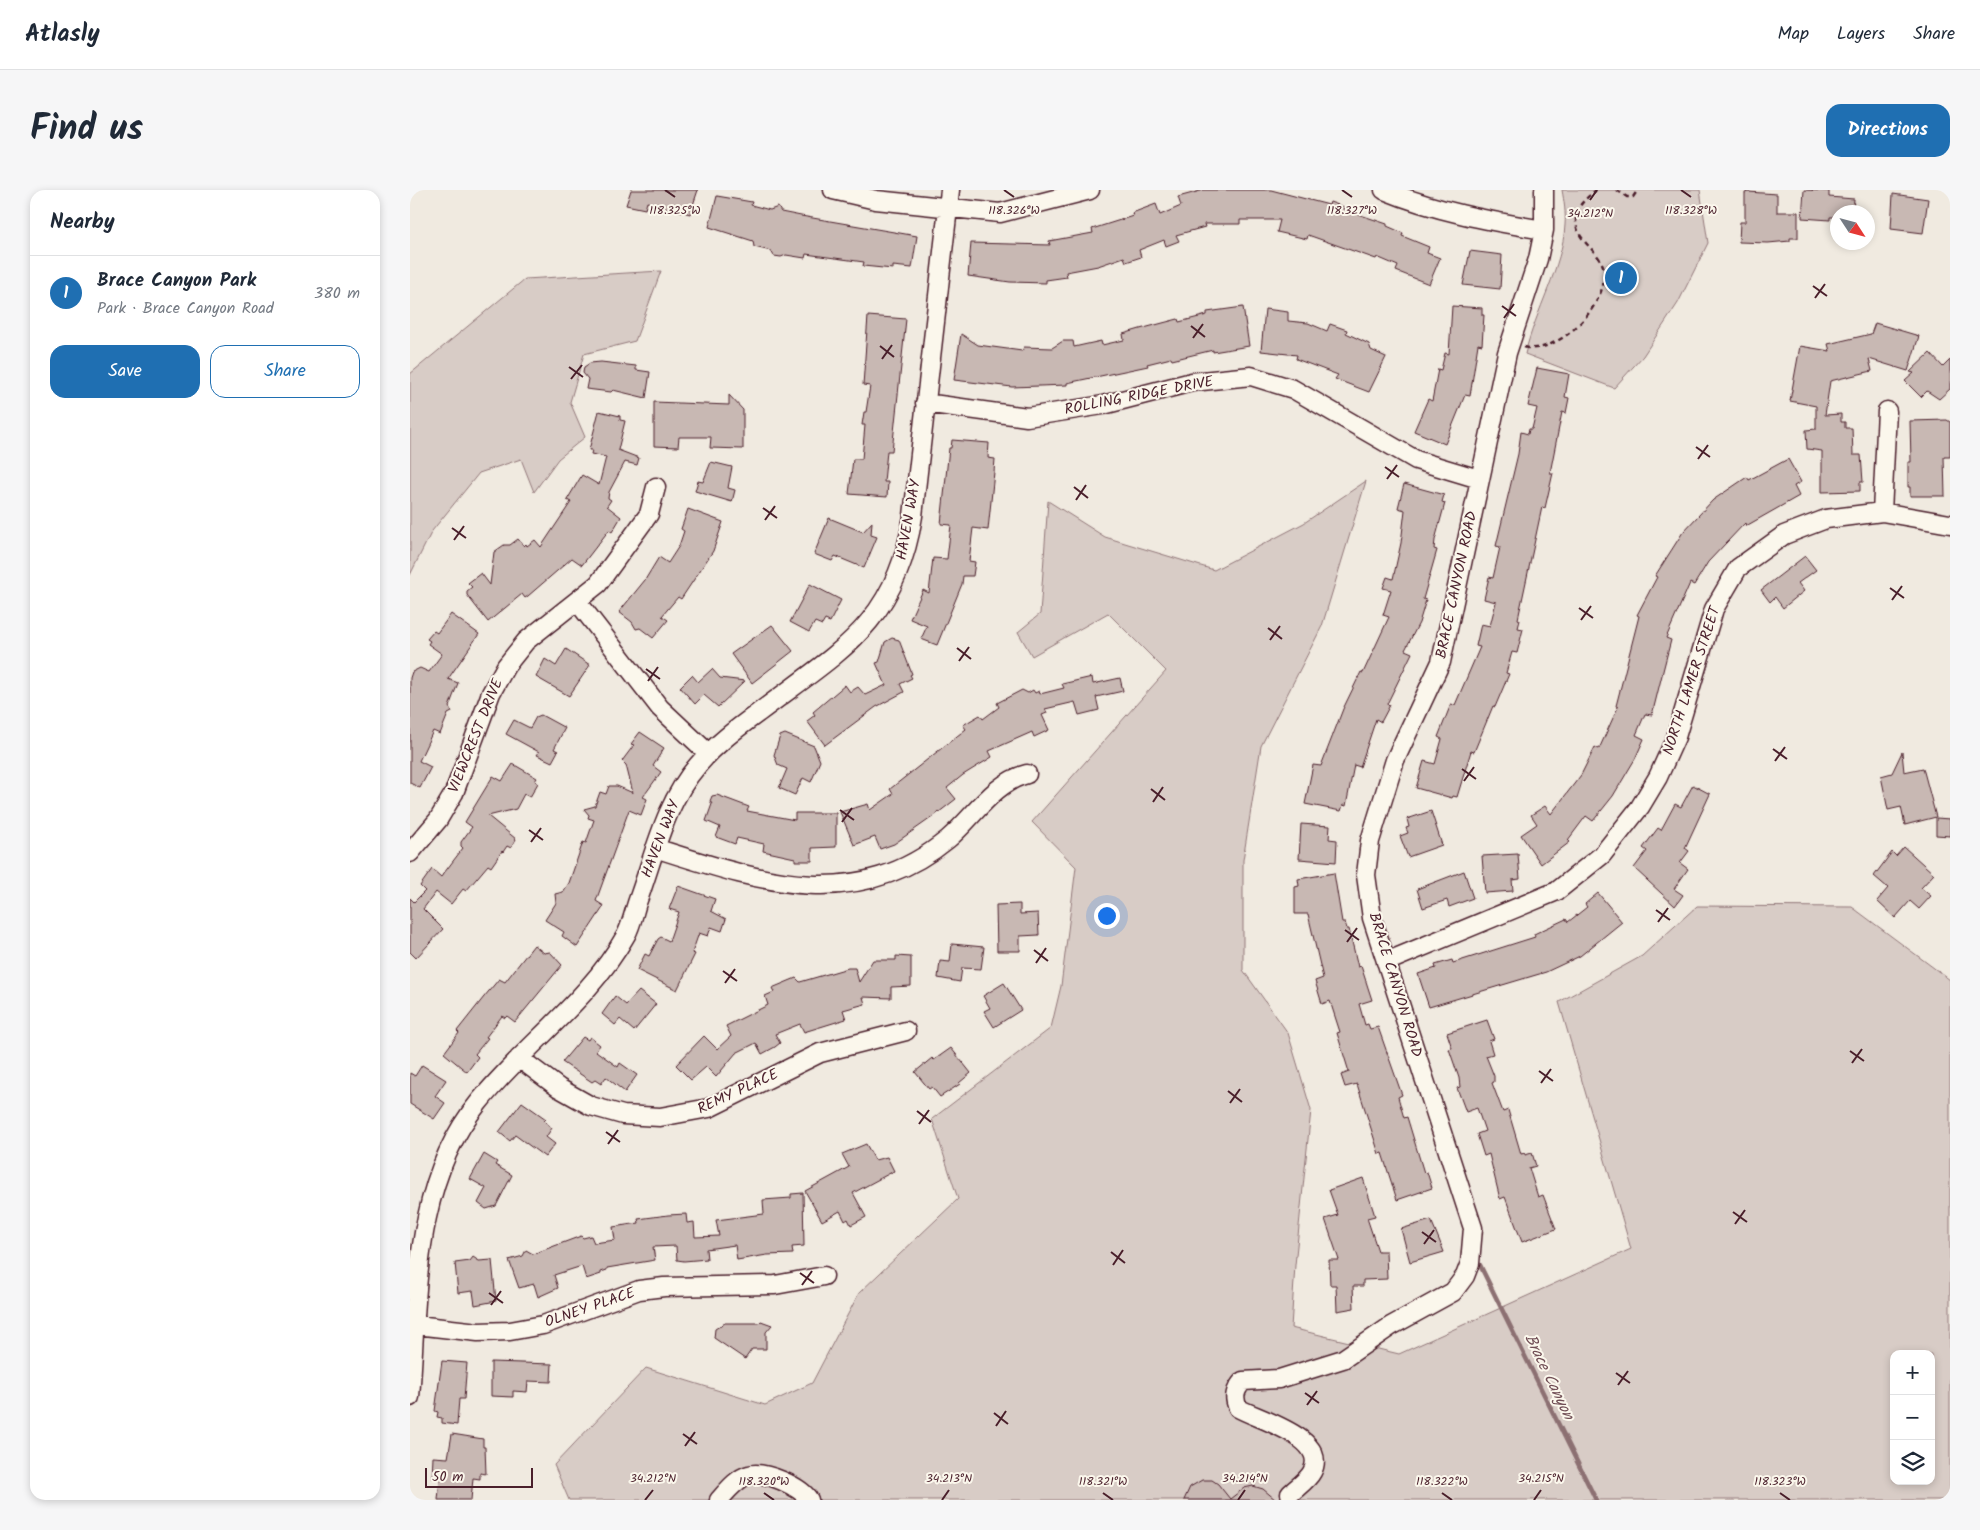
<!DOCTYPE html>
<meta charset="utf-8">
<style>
body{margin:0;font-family:Kalam,sans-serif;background:#f6f6f7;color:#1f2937}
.controls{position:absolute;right:15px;bottom:15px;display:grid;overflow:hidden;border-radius:10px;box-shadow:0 2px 8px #0003}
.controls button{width:45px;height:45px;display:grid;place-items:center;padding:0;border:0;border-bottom:1px solid #e0e1e3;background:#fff;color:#1f2937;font:25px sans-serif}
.compass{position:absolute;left:1420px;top:15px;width:45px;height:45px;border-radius:50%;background:#fff;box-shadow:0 2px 8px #0003;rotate:126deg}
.scale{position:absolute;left:15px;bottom:12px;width:108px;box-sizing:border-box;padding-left:5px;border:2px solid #4a1f2b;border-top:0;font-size:14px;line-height:18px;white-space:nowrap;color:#4a1f2b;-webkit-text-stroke:4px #fbf7ec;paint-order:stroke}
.you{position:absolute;left:696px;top:725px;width:18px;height:18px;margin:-12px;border:4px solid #fff;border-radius:50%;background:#1a73e8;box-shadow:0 0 0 8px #1a73e833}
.badge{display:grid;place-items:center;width:32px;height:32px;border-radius:50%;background:#1f6fb2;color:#fff;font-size:16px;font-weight:700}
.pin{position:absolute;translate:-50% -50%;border:2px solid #fff;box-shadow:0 1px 5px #0006}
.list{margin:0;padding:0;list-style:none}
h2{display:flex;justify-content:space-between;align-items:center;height:65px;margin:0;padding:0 20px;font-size:21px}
h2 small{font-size:16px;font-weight:400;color:#747a83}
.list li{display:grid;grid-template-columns:32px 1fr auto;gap:15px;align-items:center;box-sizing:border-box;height:75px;padding:0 20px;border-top:1px solid #e0e1e3}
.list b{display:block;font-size:19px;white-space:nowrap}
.list p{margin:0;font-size:16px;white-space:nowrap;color:#747a83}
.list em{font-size:16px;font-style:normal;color:#747a83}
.actions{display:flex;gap:10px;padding:15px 20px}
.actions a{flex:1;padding:11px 0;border:1px solid #1f6fb2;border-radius:15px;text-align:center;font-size:18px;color:#1f6fb2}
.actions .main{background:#1f6fb2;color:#fff}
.icon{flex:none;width:28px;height:28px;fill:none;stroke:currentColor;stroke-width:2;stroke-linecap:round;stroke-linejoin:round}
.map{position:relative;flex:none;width:1540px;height:1310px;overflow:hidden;border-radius:15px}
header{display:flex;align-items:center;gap:30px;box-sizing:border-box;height:70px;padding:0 25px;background:#fff;border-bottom:1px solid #e0e1e3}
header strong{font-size:24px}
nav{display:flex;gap:28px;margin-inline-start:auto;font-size:18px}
.intro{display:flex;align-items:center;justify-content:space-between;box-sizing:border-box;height:120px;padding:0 30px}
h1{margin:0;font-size:35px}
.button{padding:12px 22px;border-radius:15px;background:#1f6fb2;color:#fff;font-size:18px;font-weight:700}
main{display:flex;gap:30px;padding:0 30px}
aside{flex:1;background:#fff;border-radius:15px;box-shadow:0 2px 8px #0003}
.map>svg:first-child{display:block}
.green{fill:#d8ccc6;stroke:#917678;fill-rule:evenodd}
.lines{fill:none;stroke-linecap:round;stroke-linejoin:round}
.stream{stroke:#8c6f72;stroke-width:4.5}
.building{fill:#c8b8b3;stroke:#4a1f2b}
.minor-casing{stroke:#4a1f2b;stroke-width:21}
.path{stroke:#4a1f2b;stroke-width:2.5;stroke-dasharray:5 4;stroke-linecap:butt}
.minor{stroke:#fbf7ec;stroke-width:18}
.ticks{fill:none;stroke:#4a1f2b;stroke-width:2}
.labels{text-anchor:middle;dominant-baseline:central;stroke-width:4;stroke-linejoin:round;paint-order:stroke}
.street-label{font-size:15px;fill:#4a1f2b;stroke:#fbf7ec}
.water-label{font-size:16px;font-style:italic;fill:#704e55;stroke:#fbf7ec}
.ticks-label{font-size:12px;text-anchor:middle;fill:#4a1f2b;stroke:#fbf7ec;stroke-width:4;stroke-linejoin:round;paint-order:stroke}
</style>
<header>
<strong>Atlasly</strong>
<nav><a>Map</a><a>Layers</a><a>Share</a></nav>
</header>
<div class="intro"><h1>Find us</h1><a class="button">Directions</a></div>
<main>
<aside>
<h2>Nearby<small></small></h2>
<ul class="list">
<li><span class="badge">1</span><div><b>Brace Canyon Park</b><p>Park · Brace Canyon Road</p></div><em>380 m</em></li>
</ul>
<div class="actions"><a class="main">Save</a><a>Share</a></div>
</aside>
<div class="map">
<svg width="1540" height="1310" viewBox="0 0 1540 1310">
<rect width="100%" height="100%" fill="#f0eae0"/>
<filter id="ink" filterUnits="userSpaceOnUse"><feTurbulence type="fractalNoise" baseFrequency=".02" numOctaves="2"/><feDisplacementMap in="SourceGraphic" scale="10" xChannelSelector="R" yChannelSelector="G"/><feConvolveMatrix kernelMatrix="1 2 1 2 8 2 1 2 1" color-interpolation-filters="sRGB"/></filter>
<g filter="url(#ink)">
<!-- green -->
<path class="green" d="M1152 0H1290L1298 53 1268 113 1233 166 1204 198 1115 164C1125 122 1153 75 1155 35 1156 23 1154 11 1152 0Z
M251 81 225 151 174 164 160 212 175 247 148 269 124 302 111 269 69 283 22 341 0 385V184L115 89Z
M956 291 912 436 851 556 833 670V780L878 843 901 920 885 1075 881 1138 989 1164 1221 1059 1149 812 1232 766 1287 716 1442 717 1540 790V1310H159L144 1275 236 1178 355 1215 402 1193 449 1103 548 1009 522 929 641 838 651 796 666 677 622 632 756 481 698 423 622 466 608 442 630 424 638 311 695 347 804 380 894 333ZM1484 1164H1521V1291H1484Z"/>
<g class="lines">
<!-- stream -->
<path class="stream" d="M1070 1075 1186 1310"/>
</g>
<!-- building -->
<path class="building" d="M221 0H288L280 24 237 12 235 19 216 15Z
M794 0H861L919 15 920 12 934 17 933 19 977 34V36L993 43 992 46 1019 57 1017 63 1030 68 1019 94 986 81 988 76 967 67 966 69 898 45 897 49 867 42 870 30H830V34H794L795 37 766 45 769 51 756 56 754 50 729 60 731 67 716 72 714 67 688 76 656 82 657 87 636 90V93L600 92 558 86 561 53 640 55 639 51 683 43 682 39 723 26 722 23 746 14 750 25 771 16 768 7Z
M1394 0 1419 1V7L1444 9 1443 22H1428V27H1420V30L1392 28Z
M1338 2 1367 4V22H1388V48H1380V51L1358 53 1329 52 1330 32H1335V3Z
M1483 4 1518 9 1513 43 1481 39Z
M307 6 342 12 341 15 360 20 368 17 371 22 391 26 507 46 502 78 483 76V79L453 76 454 72 396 64 395 68 376 65 371 67 364 66 361 61 344 57 343 51 299 37Z
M1060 61 1092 65 1090 99 1053 95Z
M1042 116 1072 118V125H1074L1072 155 1068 154 1060 206 1055 205 1035 254 1004 241 1018 209 1022 211 1028 179 1031 180 1035 163 1039 164Z
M833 117 839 156 803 162V160L762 170 761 168 737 174 738 176 657 193V195L602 197 544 190 551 144 568 155 612 161 614 157 642 158 653 151H663L664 157 691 151 692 155 714 150 713 144 730 139 768 129 769 132 797 125V122Z
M855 119 878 122V131L898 133 917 141 920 134 937 140 936 143 959 154 961 160 976 167 959 202 925 189 928 185 886 169 887 165 851 161Z
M458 126 496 129 482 261H477L474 292H478L477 307 439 304 443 269H452L455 235H452L454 222H456L460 196 453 195Z
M1465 133 1509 146 1498 181 1459 169 1462 181 1420 191 1415 225 1431 224V232H1435V238H1442L1443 265H1451L1453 292H1450V301L1412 302V261L1397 259 1396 240 1406 239V216L1380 211 1390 156 1420 161 1418 154 1461 144Z
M1520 163 1533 177 1540 170V199L1529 209 1517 201 1511 207 1495 191 1504 183 1500 182Z
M191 172 226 176V180L240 182 236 208 203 200 201 202 176 199 178 189 173 183 174 177 180 173Z
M1127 178 1159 184 1155 207 1159 208 1156 223 1152 222 1140 283H1143L1135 318 1132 317 1108 429 1110 430 1108 438 1113 439 1107 463 1102 462 1096 483 1099 484 1085 517 1083 516 1064 562 1061 561 1047 607 1043 606 1042 608 1006 598 1014 571 1025 574 1032 549 1028 547 1041 514 1045 515 1070 457 1066 456 1071 434 1080 436 1086 412 1074 409 1079 387 1083 388 1090 357 1086 356 1108 264 1111 242 1118 244 1119 239H1122L1127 218 1118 216Z
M319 205 333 220V259L300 258 301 247H269L268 257 244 256V212L319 215Z
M189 221 210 226V230L215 231 208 260 229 268 227 275 215 272 199 302 198 308 201 310 197 316 211 327 202 342 199 340 172 375 162 368 118 406 115 408 112 404 78 432 57 405V401L62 397 58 393 71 383 80 395 84 362 94 355H100L108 349 114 356 116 354 117 356 125 350 131 357 161 312 157 310 172 285 189 295 196 267 181 264 182 260H179Z
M1537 230 1540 232V267H1534L1535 306H1500V297H1498V272H1501L1500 231Z
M542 250 579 253 578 268 585 269 584 282 578 340 563 338 559 371 565 372 563 386H553L552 394 527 455 511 449 517 436 500 429 513 400 519 403 523 368 537 369 541 335 531 334 539 258H541Z
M1378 269 1391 292 1384 296 1389 306 1336 336 1335 333 1298 372 1284 395 1280 393 1256 448 1261 450 1254 477 1242 525 1235 524 1226 545 1234 549 1225 569 1203 606 1183 631 1176 626 1158 650 1160 652 1131 674 1111 645 1127 634 1121 625 1135 616 1141 624 1171 585 1185 557 1189 559 1208 517 1206 516 1229 426 1227 425 1247 387 1245 386 1273 342 1303 310 1337 287 1339 290Z
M301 272 322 277 318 298 325 300 322 312 285 301 288 291 293 292Z
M994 294 1034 305 1032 312 1035 313 1025 350 1024 359 1027 360 1013 409 1016 410 1009 433 995 460 1002 463 977 514 980 515 971 532 966 529 950 577 944 575 936 616 933 615 931 621 895 614 903 575 911 576 933 519 951 482 953 483 979 427 973 425 981 400 973 398 977 387 983 389 991 353 995 320 988 318Z
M278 319 313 332 303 361 271 409 268 407 252 426 258 430 243 448 230 438 226 439 222 432 209 422 235 390 249 367 258 373 269 356 274 341 271 339Z
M419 328 453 342 462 332 461 345 467 347 454 378 425 366 422 371 404 364Z
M1395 366 1406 380 1388 393 1394 401 1373 418 1365 407 1360 412 1351 400Z
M400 394 431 410 420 432 415 430 412 435 405 432 399 442 380 432Z
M41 424 69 444 38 489 48 493 39 517 42 522 38 524 30 544 23 541 9 571 21 577 10 598 0 593V488L2 482 10 478 19 482 32 464 18 454 20 451 17 449 24 441 27 443Z
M362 435 383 461 342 493 321 464Z
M482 448 489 450 502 484 500 485 502 488 490 494 494 502 466 517 415 555 397 531 405 525 403 522 435 495 440 502 448 497 455 505 476 495 466 473 469 472 475 452Z
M156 459 180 475 159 506 126 487 135 469 146 476Z
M302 479 310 488 335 491 308 517 294 505 285 514 270 497 282 485 288 492Z
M682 487 683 494 710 488 713 501 686 507 689 520 669 525 665 512 635 519 637 523 632 525 639 540 624 547 622 542 579 561 582 567 553 585 537 598 546 609 524 626 484 654 470 659 465 647 444 655 430 622 458 614 460 620 483 604 480 599 556 539 553 535 570 525 573 529 589 517 587 513 612 500 618 503 623 500 625 503 629 501 630 504 654 498 652 494Z
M131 525 155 538 144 559 148 561 142 572 127 565 129 562 96 544 104 530 120 538 126 527Z
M230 542 254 558 243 576 251 582 233 607 237 609 231 625 219 620 186 711 194 716 167 757 152 746 154 742 135 730 146 713 145 704 153 702 159 693 173 652 176 653 184 630 178 628 179 625 174 619 185 616 190 602 196 604 199 596H207L223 603 216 575 212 571 224 555 221 554Z
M375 544 404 556 410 571 401 592 393 588 385 605 369 598 377 579 368 575 364 565 370 546Z
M1492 562 1494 582 1513 578 1526 627 1495 635 1491 617 1478 620 1471 586 1482 583Z
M103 574 127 588 125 591 128 593 120 607 114 604 106 619 78 626 106 649 101 658 97 656 93 662 92 661 81 677 78 675 56 701 53 699 41 714 26 702 13 719 33 739 6 768 0 762V708L4 712 15 701 10 696 22 679 31 687 53 658 51 656V652L62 637 55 632 83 586 92 591Z
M1283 595 1300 604 1275 658 1279 661 1270 673 1278 679 1264 699 1273 705 1265 716 1224 678 1237 661 1233 658 1248 638 1251 640 1265 614 1271 617Z
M307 605 339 617 337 621 385 630V623H426V657L402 658V671H385V668L353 661 354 654 327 648 325 654 306 647 310 637 296 631 302 614 300 611 302 606Z
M1021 621 1032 655 998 667 990 646 998 643 996 638 999 637 997 629Z
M1526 628 1540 629V646L1526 645Z
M891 634 920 636 919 649 927 650 926 672 889 669Z
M1494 657 1524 684 1511 698 1521 706 1509 719 1500 711 1485 728 1467 711 1478 698 1464 686 1482 662 1486 666Z
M1108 664 1110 689 1102 690 1103 701 1075 703 1072 666Z
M1054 681 1063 708 1039 717 1037 710 1013 718 1007 699Z
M924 683 932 732H935L937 739H939L948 777 951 776 962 810 949 814 955 835 958 834 960 839 968 837 992 905 988 907 994 928 997 927 1014 983 1017 982 1022 998 987 1010 972 963 969 964 947 894 935 897 931 885 939 882 927 843 930 842 920 811 912 814 905 791 913 788 898 724H885V697L889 696 888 689Z
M268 696 305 709 301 721 316 729 312 741 301 737 298 746 289 743 282 763 285 764 267 800 227 780 235 764 239 766 248 749 251 747 259 751 269 722 259 719Z
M1188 703 1212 732 1170 766 1136 782 1019 817 1008 784 1026 778 1025 775 1042 770 1043 773 1125 747 1124 744 1156 729 1158 732 1177 717 1175 714Z
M610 714V724L628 723 629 745 610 746V761H587L586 715Z
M542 754 574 757 571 779 552 778 550 792 528 788 530 771 540 772Z
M124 755 134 763 140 762 152 775 105 832 97 826 95 828 92 826 76 847 78 848 65 864 68 867 57 882 34 863 49 843 47 841 74 807 89 789 95 792Z
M486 766 501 767V796L481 797V808L453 807 455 814 433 820 436 829 394 842 390 834 365 844 370 853 365 857 352 864 346 853 326 863 306 887 296 877 281 890 266 875 294 846 307 859 321 846 316 836 358 815 355 806 364 802 362 798 386 788 390 792 438 778H445L449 792 463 770H486Z
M594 793 611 820 584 837 574 821 580 818 573 806Z
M229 801 246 814 224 841 210 829 205 835 192 824 205 806 216 815Z
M1077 830 1084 849 1079 851 1083 864 1076 866 1084 886V892L1082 893 1093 922 1098 920 1111 964 1115 963V965L1122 963 1126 976 1119 978 1128 1007 1133 1005 1146 1039 1112 1052 1095 1007 1090 1009 1079 964 1074 966 1067 944 1075 941 1067 918 1056 922 1047 898 1050 897 1049 888 1039 859 1042 858 1037 843Z
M173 847 178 850 180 847 190 855 186 861 208 877 210 873 227 885 215 902 196 887 191 894 185 890 182 892 152 872Z
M541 858 561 883 549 893 550 894 530 907 522 897 519 899 505 882 522 868 524 870Z
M12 875 36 890 25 906 35 913 24 929 0 914V883L5 886Z
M112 912 136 929 134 931 142 938 136 947 145 954 135 967 105 945 100 951 89 942Z
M456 954 465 970 477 967 484 981 443 1003 456 1027 441 1035 438 1029 435 1031 430 1021 412 1031 395 1001 439 977 432 964Z
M74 964 87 972 85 975 102 985 86 1016 76 1019 68 1013 76 998 60 989Z
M953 988 965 1026 957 1028 968 1061H976L977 1089 953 1090V1096H943L944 1118 927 1121 926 1095H920L919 1070H929L915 1029 928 1025 919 1000Z
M393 1003 394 1056 382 1057 383 1064 357 1065 327 1070 325 1055 296 1059 297 1069 274 1071 267 1070 266 1056 243 1057 245 1070 197 1078V1080L191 1082V1084L176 1089 172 1076 144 1085 148 1098 128 1107 124 1094 109 1098 99 1070 113 1066 116 1060 123 1064 171 1046 173 1048 181 1046 184 1053 205 1050 203 1037 229 1033 228 1029 258 1025 276 1024 277 1033 284 1032 285 1047 309 1046 306 1030 354 1024 353 1010 381 1008V1004Z
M1021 1030 1034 1062 1000 1072 991 1039Z
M63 1067 69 1071 82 1070 86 1111 65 1115 63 1101 48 1103 45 1073 60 1071Z
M351 1131 362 1135 356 1142V1159H342L335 1169 304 1148 305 1139 315 1133H349Z
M32 1171 57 1173 54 1209H49L47 1235 32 1233V1228L27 1227 28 1222 25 1221Z
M81 1172 142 1174 141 1192 118 1191 117 1202 103 1201V1207L81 1206Z
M42 1244 73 1249V1257H75L76 1284 70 1283V1289L63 1288 61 1310H28L30 1289 22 1288 23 1267 38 1268Z
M792 1290H802L808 1294 820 1309 834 1298 843 1296 853 1299 866 1310H774L780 1297Z"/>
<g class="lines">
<defs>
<path id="minor" d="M423 0 466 10 590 23 680 0
M974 0C1025 21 1079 31 1134 40
M515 213 617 227 693 215 782 192 841 186 883 199 1006 270 1069 289
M1472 322 1477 221
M167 411 250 518 298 563
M245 658C346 690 445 726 538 649 563 628 584 592 617 584
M0 663 28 630 44 603 81 503 96 476 116 451 188 394 239 324 246 297
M976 772 1147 701 1192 665 1230 617 1248 587 1266 547 1304 419 1328 378 1374 345 1416 329 1472 322 1540 334
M109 868 149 898 181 916 213 925 250 927 299 918 410 863 496 841
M6 1135 68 1142 100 1141 133 1135 229 1100 254 1097 365 1095 414 1086
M0 1207C8 1107 2 993 69 912 115 855 180 810 216 745 222 734 224 721 228 710 245 663 255 613 288 575 306 554 326 539 348 523 428 462 486 435 503 326L540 0
M880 1304C886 1298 898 1290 902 1282 920 1248 847 1229 828 1218 823 1207 825 1200 833 1191L869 1189 933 1169 981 1136 1043 1102 1055 1086 1060 1073 1063 1038 962 728 956 685 960 651 985 570 1031 472 1097 163 1128 69 1134 40V0
M309 1310C317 1301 327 1288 339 1285 354 1280 392 1297 399 1310"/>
</defs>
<!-- minor casing -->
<use href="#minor" class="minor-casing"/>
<!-- path -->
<path class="path" d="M1207 0 1217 7H1223L1228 0
M1114 157C1147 167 1199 114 1194 80 1191 61 1166 52 1166 31 1165 16 1176 9 1186 0"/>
<!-- minor -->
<use href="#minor" class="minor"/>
</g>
</g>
<!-- ticks -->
<path class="ticks" d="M255 0 265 7M594 0 604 7M932 0 942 7M1271 0 1281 7M1180 10 1187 0M1403 96 1417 106M1405 108 1415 94M1092 116 1106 126M1094 128 1104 114M781 136 795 147M783 148 793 134M470 156 484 167M472 169 482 155M159 177 173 187M161 189 172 175M1286 257 1300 267M1288 269 1298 255M975 277 989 287M977 289 987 275M664 297 678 308M666 310 676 295M353 318 367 328M355 330 365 316M42 338 56 348M44 350 54 336M1480 398 1494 408M1482 410 1492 396M1169 418 1183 428M1171 430 1181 416M858 438 872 449M860 450 870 436M547 458 561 469M549 471 559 457M236 479 250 489M238 491 248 477M1363 559 1377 569M1365 571 1375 557M1052 579 1066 589M1054 591 1064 577M741 599 755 610M743 612 753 597M430 620 444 630M432 632 442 618M119 640 133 650M121 652 131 638M1246 720 1260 730M1248 732 1258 718M935 740 949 750M937 752 947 738M624 760 638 771M626 773 636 758M313 781 327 791M315 793 325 779M1440 861 1454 871M1442 873 1452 859M1129 881 1143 891M1131 893 1141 879M818 901 832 912M820 913 830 899M507 921 521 932M509 934 519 920M196 942 210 952M198 954 208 940M1323 1022 1337 1032M1325 1034 1335 1020M1012 1042 1026 1052M1014 1054 1024 1040M701 1062 715 1073M703 1075 713 1060M390 1083 404 1093M392 1095 402 1081M79 1103 93 1113M81 1115 91 1101M1206 1183 1220 1193M1208 1195 1218 1181M895 1203 909 1213M897 1215 907 1201M584 1223 598 1234M586 1236 596 1221M273 1244 287 1254M275 1256 285 1242M354 1303 364 1310M693 1303 703 1310M1032 1303 1042 1310M1370 1303 1380 1310M235 1310 243 1300M532 1310 539 1300M828 1310 835 1300M1124 1310 1131 1300"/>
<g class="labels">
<!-- street labels -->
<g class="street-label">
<text transform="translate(729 206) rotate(-11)">ROLLING RIDGE DRIVE</text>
<text transform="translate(499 330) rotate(-80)">HAVEN WAY</text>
<text transform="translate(1047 395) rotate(-78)">BRACE CANYON ROAD</text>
<text transform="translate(1282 491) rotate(-72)">NORTH LAMER STREET</text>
<text transform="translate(66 546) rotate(-68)">VIEWCREST DRIVE</text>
<text transform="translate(251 649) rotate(-69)">HAVEN WAY</text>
<text transform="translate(985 795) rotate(73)">BRACE CANYON ROAD</text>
<text transform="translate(328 902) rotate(-25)">REMY PLACE</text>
<text transform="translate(180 1118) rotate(-19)">OLNEY PLACE</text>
</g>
<!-- water labels -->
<g class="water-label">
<text transform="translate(1139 1187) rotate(64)">Brace Canyon</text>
</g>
</g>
<g class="ticks-label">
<text x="265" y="24">118.325°W</text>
<text x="604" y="24">118.326°W</text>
<text x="942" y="24">118.327°W</text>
<text x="1281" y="24">118.328°W</text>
<text x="1180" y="27">34.212°N</text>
<text x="243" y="1292">34.212°N</text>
<text x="539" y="1292">34.213°N</text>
<text x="835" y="1292">34.214°N</text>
<text x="1131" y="1292">34.215°N</text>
<text x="354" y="1295">118.320°W</text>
<text x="693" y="1295">118.321°W</text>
<text x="1032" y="1295">118.322°W</text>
<text x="1370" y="1295">118.323°W</text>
</g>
</svg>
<div class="controls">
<button>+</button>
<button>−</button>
<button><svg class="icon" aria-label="layers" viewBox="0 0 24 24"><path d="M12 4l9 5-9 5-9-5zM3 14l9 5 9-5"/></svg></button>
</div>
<svg class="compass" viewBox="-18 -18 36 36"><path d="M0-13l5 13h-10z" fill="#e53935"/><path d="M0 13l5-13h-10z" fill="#747a83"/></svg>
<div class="scale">50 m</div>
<div class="you"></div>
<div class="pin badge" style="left:1211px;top:88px">1</div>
</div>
</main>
